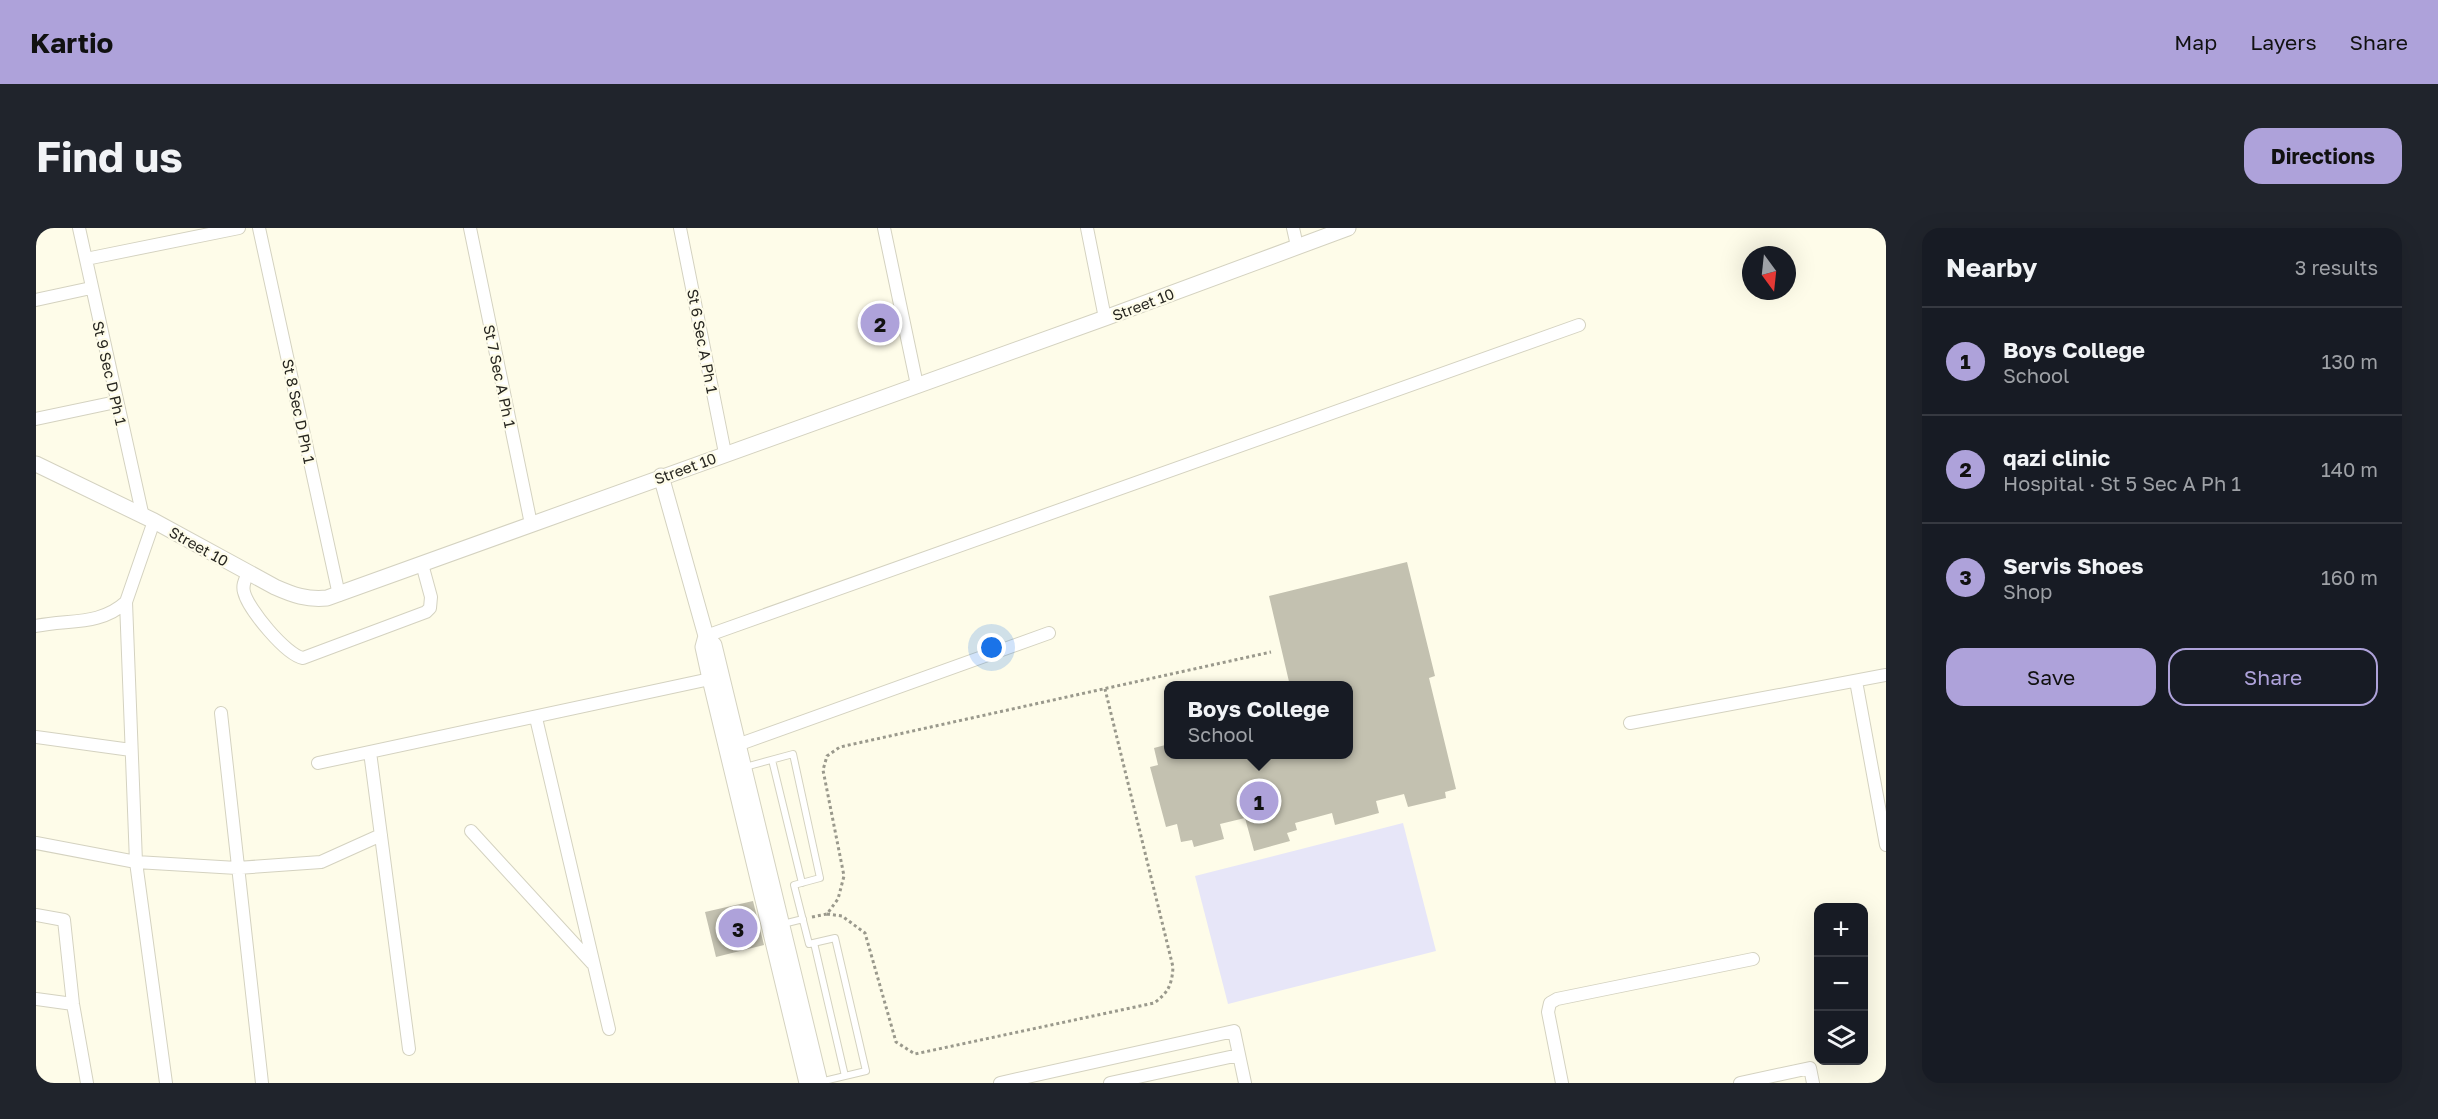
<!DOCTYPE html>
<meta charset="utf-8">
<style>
body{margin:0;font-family:"Golos Text",sans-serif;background:#20242c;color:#f1f3f6}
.controls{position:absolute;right:18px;bottom:18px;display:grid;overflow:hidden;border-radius:12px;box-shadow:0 6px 24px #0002}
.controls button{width:54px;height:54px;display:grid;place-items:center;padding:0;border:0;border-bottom:2px solid #363941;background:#171b24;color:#f1f3f6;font:30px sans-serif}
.compass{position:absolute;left:1706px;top:18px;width:54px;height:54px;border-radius:50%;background:#171b24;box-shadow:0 6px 24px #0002;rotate:165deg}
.you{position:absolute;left:956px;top:420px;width:21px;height:21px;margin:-15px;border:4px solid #fff;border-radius:50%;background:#1a73e8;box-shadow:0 0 0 9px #1a73e833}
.badge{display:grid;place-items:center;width:39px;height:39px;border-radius:50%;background:#aea2da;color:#111;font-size:20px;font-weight:700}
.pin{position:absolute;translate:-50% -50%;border:3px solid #fff;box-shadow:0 2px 6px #0006}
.popup{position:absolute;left:1128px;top:453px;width:189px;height:78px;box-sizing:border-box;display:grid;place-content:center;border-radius:12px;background:#171b24;filter:drop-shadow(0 2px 4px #0005);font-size:20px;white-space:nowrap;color:#9ea1a6}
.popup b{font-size:22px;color:#f1f3f6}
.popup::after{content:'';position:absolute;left:50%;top:100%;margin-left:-12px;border:12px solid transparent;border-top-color:#171b24}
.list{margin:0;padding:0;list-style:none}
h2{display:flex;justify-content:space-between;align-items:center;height:78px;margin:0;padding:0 24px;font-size:26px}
h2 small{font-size:20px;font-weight:400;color:#9ea1a6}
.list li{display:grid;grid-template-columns:39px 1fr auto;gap:18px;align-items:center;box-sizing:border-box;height:108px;padding:0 24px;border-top:2px solid #363941}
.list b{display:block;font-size:22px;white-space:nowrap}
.list p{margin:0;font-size:20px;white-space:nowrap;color:#9ea1a6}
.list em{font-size:20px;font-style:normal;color:#9ea1a6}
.actions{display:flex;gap:12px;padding:18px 24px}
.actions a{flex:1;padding:14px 0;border:2px solid #aea2da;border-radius:18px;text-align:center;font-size:21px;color:#aea2da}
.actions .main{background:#aea2da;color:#111}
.icon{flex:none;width:33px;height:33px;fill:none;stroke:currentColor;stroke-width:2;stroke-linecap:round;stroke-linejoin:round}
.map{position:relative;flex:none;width:1850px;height:855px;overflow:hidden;border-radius:18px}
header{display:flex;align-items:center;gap:36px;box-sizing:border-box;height:84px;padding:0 30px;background:#aea2da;color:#111}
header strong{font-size:28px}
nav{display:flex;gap:33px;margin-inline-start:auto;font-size:21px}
.intro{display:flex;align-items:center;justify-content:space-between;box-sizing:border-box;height:144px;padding:0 36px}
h1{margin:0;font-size:42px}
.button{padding:15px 27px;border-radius:18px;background:#aea2da;color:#111;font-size:21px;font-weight:700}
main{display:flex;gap:36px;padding:0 36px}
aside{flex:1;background:#171b24;border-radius:18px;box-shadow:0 6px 24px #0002}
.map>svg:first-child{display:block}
.green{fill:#e7e6f8}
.building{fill:#c3c1b0}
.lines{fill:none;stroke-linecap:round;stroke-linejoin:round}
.service-casing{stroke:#d4d2c0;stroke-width:8}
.minor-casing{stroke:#d4d2c0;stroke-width:14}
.tertiary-casing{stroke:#d4d2c0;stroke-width:17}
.path{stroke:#9a998c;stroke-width:3;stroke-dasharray:3 3;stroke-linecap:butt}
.service{stroke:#fff;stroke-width:6}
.minor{stroke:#fff;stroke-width:12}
.tertiary{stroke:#fff;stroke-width:15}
.labels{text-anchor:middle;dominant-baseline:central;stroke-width:4.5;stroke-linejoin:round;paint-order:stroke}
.street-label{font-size:15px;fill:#282721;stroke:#fefce9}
</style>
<header>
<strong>Kartio</strong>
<nav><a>Map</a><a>Layers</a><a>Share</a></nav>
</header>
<div class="intro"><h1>Find us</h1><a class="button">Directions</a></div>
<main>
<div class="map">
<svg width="1850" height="855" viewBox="0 0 1850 855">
<rect width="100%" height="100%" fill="#fefce9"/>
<!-- green -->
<path class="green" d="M1367 595 1400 723 1192 776 1159 648Z"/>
<!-- building -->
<path class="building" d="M1371 334 1399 448 1393 450 1420 561 1409 564 1410 570 1372 579 1368 566 1340 573 1343 585 1299 597 1296 585 1259 595 1261 602 1251 605 1254 613 1218 623 1209 590 1184 596 1188 611 1158 619 1156 612 1145 614 1141 596 1130 599 1114 539 1122 537 1118 520 1133 516V526H1313V458H1254L1233 368Z
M717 673 728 717 680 729 669 684Z"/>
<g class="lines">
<defs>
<path id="service" d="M736 532 766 655
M709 539 757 526 784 650 758 657 773 716 799 710 830 843 784 854
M747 696 767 691
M778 715 809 848"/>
<path id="minor" d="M43 0 107 289
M223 0 303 367
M434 0 495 296
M644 0 689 225
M848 0 881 157
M1051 0 1069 90
M1257 0 1261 18
M50 31 203 0
M0 72 55 60
M0 191 80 174
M212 345C209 352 206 357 208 364 212 381 250 427 267 430L390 384 394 380 395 369 386 336
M90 374 100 634 130 855
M0 398C32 391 64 398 90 374L118 293
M670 408 1543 97
M1820 453 1850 617
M185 485 226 855
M500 490 573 801
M1594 495 1850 447
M0 509 95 522
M704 516 1013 405
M334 524 373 821
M282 535 674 451
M435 603 556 735
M0 615 100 634 201 640 285 634 345 607
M0 687 28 692 37 776 51 855
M0 771 37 776
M964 855 1198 803 1209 855
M1074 855 1203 827
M1526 855 1512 784 1514 775 1521 771 1717 731
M1704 855 1774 840 1777 855"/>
<path id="tertiary" d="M0 236 118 293 239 359C257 367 271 372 291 370L1069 90 1312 0
M625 248 670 408 678 417 784 855
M670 408 667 419 674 451 771 855"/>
</defs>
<!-- service casing -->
<use href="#service" class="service-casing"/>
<!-- minor casing -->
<use href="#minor" class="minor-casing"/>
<!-- tertiary casing -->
<use href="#tertiary" class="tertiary-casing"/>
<!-- path -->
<path class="path" d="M791 686 806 688 829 705 860 814 879 826 1118 775C1132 765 1136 757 1137 739L1069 461
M776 689 791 686 802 671 808 648 787 542 791 528 804 519 1235 424"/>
<!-- service -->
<use href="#service" class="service"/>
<!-- minor -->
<use href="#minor" class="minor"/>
<!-- tertiary -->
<use href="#tertiary" class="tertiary"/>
</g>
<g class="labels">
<!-- street labels -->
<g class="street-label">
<text transform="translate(1107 76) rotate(-21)">Street 10</text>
<text transform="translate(667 113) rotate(79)">St 6 Sec A Ph 1</text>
<text transform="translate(74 145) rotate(77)">St 9 Sec D Ph 1</text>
<text transform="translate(464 148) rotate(78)">St 7 Sec A Ph 1</text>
<text transform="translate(263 183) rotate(78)">St 8 Sec D Ph 1</text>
<text transform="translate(649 240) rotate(-20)">Street 10</text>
<text transform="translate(163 318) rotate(29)">Street 10</text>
</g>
</g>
</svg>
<div class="controls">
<button>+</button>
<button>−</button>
<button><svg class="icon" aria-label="layers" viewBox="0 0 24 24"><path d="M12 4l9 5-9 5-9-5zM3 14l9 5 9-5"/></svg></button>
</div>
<svg class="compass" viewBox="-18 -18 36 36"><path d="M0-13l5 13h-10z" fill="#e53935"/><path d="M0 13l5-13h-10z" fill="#9ea1a6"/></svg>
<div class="you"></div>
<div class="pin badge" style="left:1223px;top:573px">1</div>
<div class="popup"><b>Boys College</b>School</div>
<div class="pin badge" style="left:844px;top:95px">2</div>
<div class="pin badge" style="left:702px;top:700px">3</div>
</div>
<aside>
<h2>Nearby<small>3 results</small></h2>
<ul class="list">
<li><span class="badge">1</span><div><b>Boys College</b><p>School</p></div><em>130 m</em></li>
<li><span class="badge">2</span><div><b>qazi clinic</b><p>Hospital · St 5 Sec A Ph 1</p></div><em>140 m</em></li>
<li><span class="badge">3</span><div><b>Servis Shoes</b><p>Shop</p></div><em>160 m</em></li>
</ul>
<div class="actions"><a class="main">Save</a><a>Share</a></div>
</aside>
</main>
